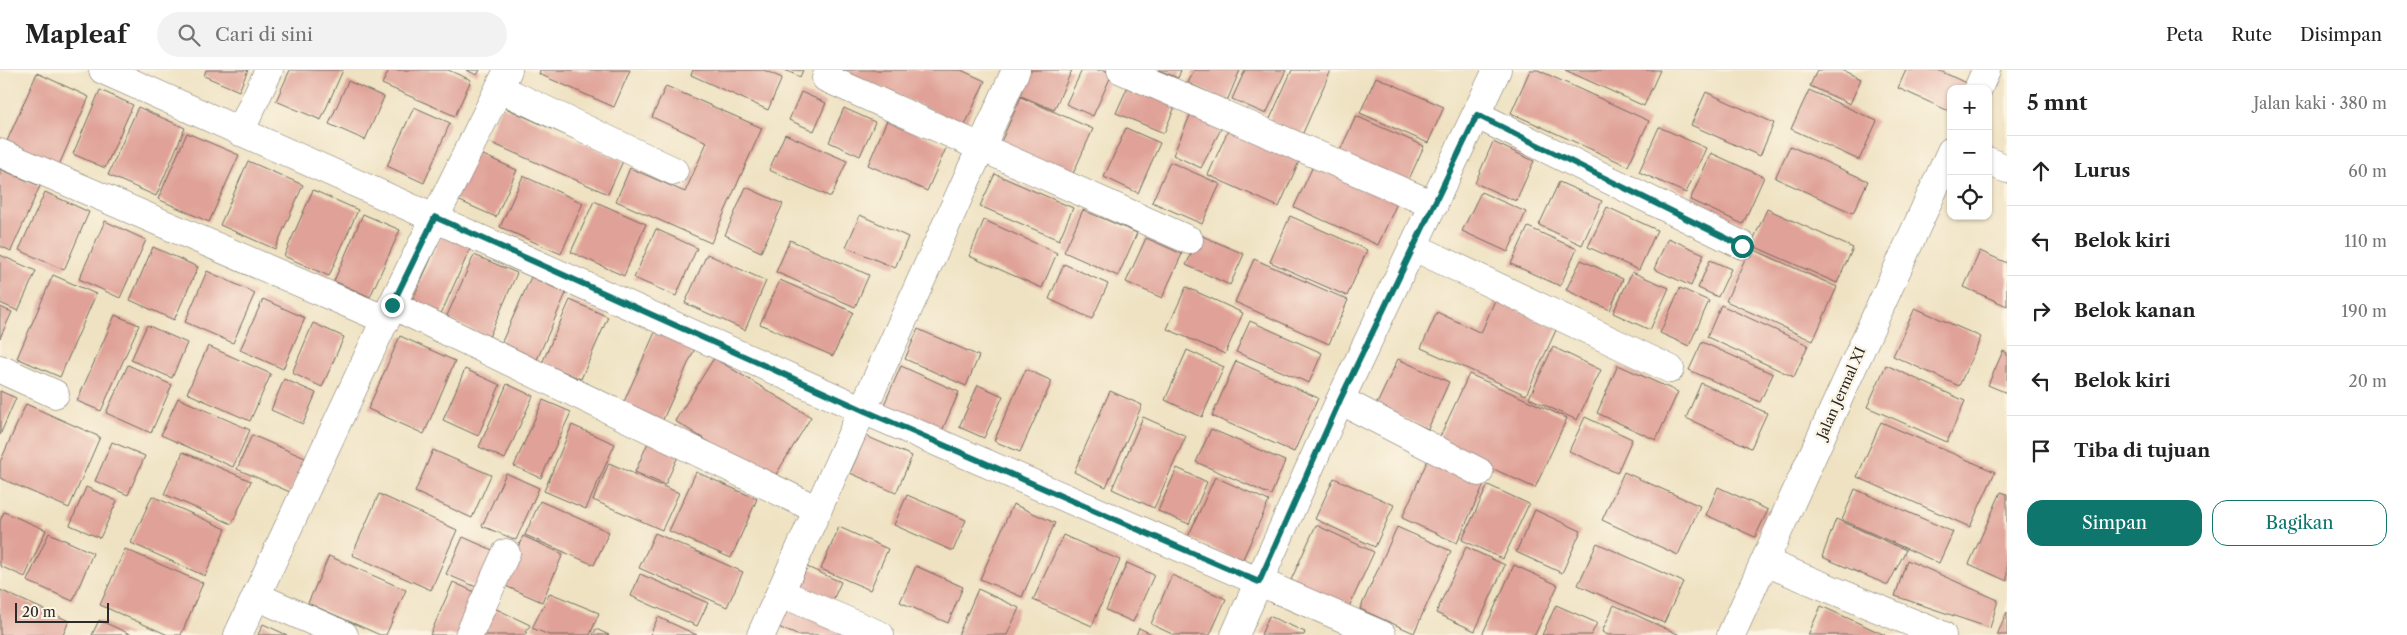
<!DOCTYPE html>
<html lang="id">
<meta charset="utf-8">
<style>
body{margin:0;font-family:"Libre Caslon Text",serif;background:#f2f2f2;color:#222}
.controls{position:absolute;right:15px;top:15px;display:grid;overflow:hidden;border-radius:10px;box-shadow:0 1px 4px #0004}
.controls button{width:45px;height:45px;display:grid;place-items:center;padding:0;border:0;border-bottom:1px solid #e0e0e0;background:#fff;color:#222;font:25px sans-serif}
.scale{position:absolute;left:15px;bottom:12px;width:94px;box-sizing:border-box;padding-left:5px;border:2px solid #2b2b2b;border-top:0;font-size:14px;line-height:18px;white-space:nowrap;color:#2b2b2b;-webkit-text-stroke:4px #fcf5e5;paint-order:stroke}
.stop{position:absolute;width:15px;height:15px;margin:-11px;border:4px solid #0f766e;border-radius:50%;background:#fff}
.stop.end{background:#0f766e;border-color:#fff;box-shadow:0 1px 5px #0008}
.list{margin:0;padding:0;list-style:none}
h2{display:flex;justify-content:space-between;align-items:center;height:65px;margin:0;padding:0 20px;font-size:21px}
h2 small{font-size:16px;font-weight:400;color:#767676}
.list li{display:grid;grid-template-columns:32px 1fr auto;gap:15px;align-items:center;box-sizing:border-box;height:70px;padding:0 20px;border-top:1px solid #e0e0e0}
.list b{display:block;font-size:19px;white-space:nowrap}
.list em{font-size:16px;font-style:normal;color:#767676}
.actions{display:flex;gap:10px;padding:15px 20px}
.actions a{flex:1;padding:11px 0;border:1px solid #0f766e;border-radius:15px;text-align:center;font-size:18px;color:#0f766e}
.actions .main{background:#0f766e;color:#fff}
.icon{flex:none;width:28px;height:28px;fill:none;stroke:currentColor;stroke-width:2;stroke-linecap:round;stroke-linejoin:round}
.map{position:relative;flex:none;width:2007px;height:565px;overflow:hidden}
header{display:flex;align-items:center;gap:30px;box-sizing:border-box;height:70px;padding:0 25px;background:#fff;border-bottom:1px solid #e0e0e0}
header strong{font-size:24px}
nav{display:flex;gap:28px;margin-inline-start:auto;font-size:18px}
.search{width:350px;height:45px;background:#f2f2f2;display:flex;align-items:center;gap:12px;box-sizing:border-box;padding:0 18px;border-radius:28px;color:#767676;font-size:19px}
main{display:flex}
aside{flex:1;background:#fff}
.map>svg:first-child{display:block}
.building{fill:#e0a298}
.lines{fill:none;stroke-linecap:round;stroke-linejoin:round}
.minor-casing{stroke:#706b60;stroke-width:29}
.minor{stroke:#fff;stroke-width:28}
.route{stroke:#0f766e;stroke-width:6}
.labels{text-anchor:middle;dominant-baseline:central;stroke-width:5;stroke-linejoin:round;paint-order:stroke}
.street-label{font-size:14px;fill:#2b2b2b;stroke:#fcf5e5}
</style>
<header>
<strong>Mapleaf</strong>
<div class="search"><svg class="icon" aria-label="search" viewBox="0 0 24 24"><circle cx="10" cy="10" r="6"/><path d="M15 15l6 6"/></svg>Cari di sini</div>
<nav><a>Peta</a><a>Rute</a><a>Disimpan</a></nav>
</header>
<main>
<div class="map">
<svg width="2007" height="565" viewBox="0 0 2007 565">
<rect width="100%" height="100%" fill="#fcf5e5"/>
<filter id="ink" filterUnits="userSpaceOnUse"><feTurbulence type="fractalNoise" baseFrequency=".02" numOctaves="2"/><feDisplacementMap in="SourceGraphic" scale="10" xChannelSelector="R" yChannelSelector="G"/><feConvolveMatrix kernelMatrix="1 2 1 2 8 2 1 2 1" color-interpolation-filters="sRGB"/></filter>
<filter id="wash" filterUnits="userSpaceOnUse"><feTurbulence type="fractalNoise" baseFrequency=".0096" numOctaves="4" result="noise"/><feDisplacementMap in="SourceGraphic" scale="20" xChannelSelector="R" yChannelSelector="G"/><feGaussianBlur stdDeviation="1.12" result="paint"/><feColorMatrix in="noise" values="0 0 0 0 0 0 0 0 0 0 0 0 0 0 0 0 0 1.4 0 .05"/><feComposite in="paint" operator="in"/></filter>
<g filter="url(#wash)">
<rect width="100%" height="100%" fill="#efe2c2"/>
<g id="blocks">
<!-- building -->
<path class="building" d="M206 0H248L239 21 204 6Z
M290 0H343L321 50 276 31Z
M389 0H448L471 10 455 46 382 14Z
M466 0H480L477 5Z
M540 0H630L614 37 539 4Z
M693 0H764L782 8 768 40 691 5Z
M785 0H803L800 7Z
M841 0H961L985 11 965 55Z
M1024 0H1072L1054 40 1014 23Z
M1082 0H1104L1112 4 1093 46 1066 34Z
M1158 0H1181L1178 8Z
M1194 0H1240L1227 31 1188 13Z
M1245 0H1286L1266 44 1232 29Z
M1292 0H1331L1302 65 1269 51Z
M1530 0H1538L1649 51 1628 96 1511 43Z
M1565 0H1660L1644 36Z
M1817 0H1842L1861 9 1850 34 1810 16Z
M1906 0H1938L1966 13 1964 19H1951V42L1898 18Z
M37 3 89 27 59 95 7 71Z
M1132 7 1179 27 1164 63 1116 43Z
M1376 7 1444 37 1428 73 1360 43Z
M348 11 384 27 365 70 329 54Z
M666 16 762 58 711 173 616 131 630 98 685 122 707 72 652 47Z
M100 20 133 35 105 98 73 84Z
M1809 20 1877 51 1859 90 1791 59Z
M801 22 826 33 814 61 789 50Z
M1706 22 1774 53 1760 86 1691 55Z
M1021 27 1093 59 1072 106 1000 74Z
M501 36 623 91 608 124 487 71Z
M138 37 185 58 156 126 108 105Z
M414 37 450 53 424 113 387 96Z
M844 38 875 52 860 86 829 72Z
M1192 41 1223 55 1201 98 1173 85Z
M1356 46 1424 76 1406 116 1338 85Z
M887 50 947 76 927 121 868 95Z
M1230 56 1301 87 1279 137 1208 105Z
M1659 57 1706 78 1686 123 1639 102Z
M1126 58 1160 73 1138 123 1104 107Z
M187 63 239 85 209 152 158 129Z
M785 64 847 91 831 127 769 100Z
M1493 72 1534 91 1516 131 1475 113Z
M1790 76 1868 111 1853 143 1775 108Z
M474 81 517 100 496 147 453 128Z
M1711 83 1764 107 1743 154 1690 130Z
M248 91 303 115 275 179 220 155Z
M1170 92 1220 114 1202 154 1152 132Z
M1314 94 1398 131 1378 175 1294 137Z
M0 99 40 116 11 181 0 176Z
M995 104 1073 138 1059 170 980 136Z
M523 106 583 133 561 184 500 157Z
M1559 112 1602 131 1582 175 1539 155Z
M746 117 783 134 761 182 725 165Z
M313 120 358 140 329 206 284 186Z
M45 122 89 142 64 200 19 180Z
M1481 122 1526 142 1508 182 1462 161Z
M594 131 646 154 624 206 571 182Z
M1607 137 1657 160 1639 200 1588 177Z
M1767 139 1853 178 1837 213 1751 175Z
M1083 140 1137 163 1118 206 1064 182Z
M363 144 400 160 370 227 334 211Z
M860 145 908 167 895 198 846 177Z
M1290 146 1367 180 1347 226 1270 192Z
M984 150 1057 183 1042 218 969 186Z
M105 151 146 170 120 228 79 209Z
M1528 157 1577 179 1560 216 1511 194Z
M656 159 697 178 676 226 634 208Z
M442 164 471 177 440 246 411 233Z
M1200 165 1244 184 1230 215 1186 195Z
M1146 168 1182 184 1162 228 1126 212Z
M1668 168 1704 184 1691 216 1654 199Z
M790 170 869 205 855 237 776 202Z
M153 177 198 197 174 250 130 230Z
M1750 178 1837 217 1813 271 1726 231Z
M1980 181 2007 193V236L1964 217Z
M707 184 766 211 745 260 685 233Z
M0 185 36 201 18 241 0 233Z
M474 185 517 203 489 267 446 248Z
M1254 189 1348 230 1329 274 1235 232Z
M1581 190 1623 209 1610 240 1566 220Z
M1710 190 1731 199 1718 227 1698 218Z
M1064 194 1108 214 1092 249 1049 229Z
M207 201 255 223 233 273 185 252Z
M1632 202 1669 218 1650 260 1613 243Z
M53 205 96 224 60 307 17 288Z
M531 207 566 223 536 292 500 276Z
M780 210 853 242 833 286 760 254Z
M1186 217 1243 243 1225 284 1167 259Z
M1680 218 1709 231 1689 276 1660 263Z
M263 229 305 248 283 299 240 280Z
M570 230 608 247 581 309 542 293Z
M1495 230 1557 258 1526 325 1421 278 1437 242 1481 263Z
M1721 235 1808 275 1794 307 1707 267Z
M0 237 12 242 0 268Z
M1915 238 1981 267 1959 316 1893 286Z
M115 245 139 255 101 341 77 331Z
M1250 251 1322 283 1309 313 1236 282Z
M313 253 344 267 322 317 292 303Z
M147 255 187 273 172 308 131 290Z
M918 259 979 286 966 316 905 289Z
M656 260 695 278 661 354 622 336Z
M400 266 455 291 424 364 368 339Z
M1702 272 1773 304 1760 332 1689 300Z
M208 276 271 304 250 351 187 323Z
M1553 277 1601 300 1577 350 1529 328Z
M1187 280 1224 297 1202 347 1165 330Z
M2003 281 2007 283V323L1988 315Z
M714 288 811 347 772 411 675 351Z
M1398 289 1449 312 1428 359 1376 336Z
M1236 291 1318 328 1294 382 1212 346Z
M128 295 172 315 151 363 106 343Z
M1618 295 1678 322 1656 370 1597 343Z
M1886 295 1965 331 1947 372 1867 337Z
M901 296 959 322 941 363 883 337Z
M465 299 500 315 478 366 443 350Z
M1026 299 1052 311 1020 382 994 371Z
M1469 304 1567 348 1535 418 1437 373Z
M284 309 316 323 303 354 271 340Z
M1701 313 1767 343 1751 378 1686 348Z
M507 314 533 326 505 389 479 377Z
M978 315 1003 326 984 368 959 357Z
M0 321 16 328 0 365Z
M1110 321 1142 335 1106 417 1074 402Z
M178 328 250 360 233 397 161 365Z
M543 330 571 342 541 408 514 396Z
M26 334 100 367 69 438 0 408V392Z
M1143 347 1186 366 1154 438 1112 419Z
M1585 347 1632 369 1617 403 1569 381Z
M1881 352 1995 402 1970 457 1857 407Z
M572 355 615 374 586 439 544 421Z
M1211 359 1285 391 1271 425 1196 392Z
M252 365 305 388 290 422 237 399Z
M866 366 912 386 896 423 850 403Z
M650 368 680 382 665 415 635 402Z
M112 372 145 386 128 425 95 411Z
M433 380 491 405 472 448 415 422Z
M183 382 251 411 232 454 164 424Z
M1429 387 1485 412 1457 473 1402 448Z
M609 393 679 423 662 460 593 430Z
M1177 398 1207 412 1189 454 1158 441Z
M696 402 757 429 731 488 669 461Z
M1624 402 1700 436 1678 485 1602 450Z
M506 403 539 418 516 470 482 456Z
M1215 407 1269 431 1242 491 1188 467Z
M1334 408 1394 435 1375 477 1315 449Z
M1488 415 1529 434 1503 489 1462 470Z
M86 417 117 431 100 468 70 455Z
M1718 417 1768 440 1755 467 1706 445Z
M1855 419 1953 462 1939 493 1842 450Z
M2001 422 2007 424V511L1969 494Z
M379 424 457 460 431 520 352 485Z
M907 425 966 450 953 481 894 455Z
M152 426 226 459 205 506 131 473Z
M540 431 609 462 594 495 525 465Z
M1013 434 1055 453 1022 527 980 509Z
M1535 440 1581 461 1562 503 1516 482Z
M4 442 46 460 25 507 0 496V451Z
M1836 449 1906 480 1888 515 1822 487Z
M1316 455 1374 482 1349 537 1291 510Z
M839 457 888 479 870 520 821 499Z
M1397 457 1451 481 1414 563 1360 539Z
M49 463 93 483 73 531 27 511Z
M655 463 743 502 727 537 639 498Z
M1063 465 1120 490 1092 556 1033 530Z
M523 466 563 484 542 532 501 514Z
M463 467 497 482 481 519 446 504Z
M1597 473 1683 512 1664 553 1578 515Z
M1466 477 1505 495 1475 561 1436 543Z
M125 479 203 513 181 565H168L100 535Z
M329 486 406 520 386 565H380L308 533Z
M1907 490 1998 530 1990 558 1895 526Z
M1127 493 1154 505 1133 552 1106 540Z
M1514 495 1558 515 1535 565H1482Z
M916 496 963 517 948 553 900 532Z
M807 497 841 512 829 539 795 524Z
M640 504 708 533 697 556 631 526Z
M1172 505 1226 529 1210 565H1174L1151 554Z
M453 512 481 525 463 565H430Z
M978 519 1019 538 1007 565H958Z
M0 520 69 551 63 565H0Z
M550 523 599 543 590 565H549L532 558Z
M488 535 530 555 525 565H473Z
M786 535 849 565H797L776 556Z
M1556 535 1597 553 1591 565H1542Z
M1614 535 1680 565H1608L1602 562Z
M1821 536 1885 565H1808Z
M2007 542V565H1997Z
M1269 546 1305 562 1304 565H1261Z
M658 547 697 565H650Z
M99 550 132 565H92Z
M263 554 287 565H258Z
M1139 558 1154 565H1136Z
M596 559 609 565H593Z"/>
</g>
</g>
<g filter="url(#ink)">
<use href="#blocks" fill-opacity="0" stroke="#706b60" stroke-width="1"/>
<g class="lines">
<defs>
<path id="minor" d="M103 0 863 340 1382 565
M1121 0 1434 135
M826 8 1189 170
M499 18 674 101
M1978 19 1986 0
M1477 45 1742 175
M240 62 269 0
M0 83 386 250
M1988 91 2007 99
M1414 177 1670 299
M392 235 818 440
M0 299 55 324
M1340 330 1479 402
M1765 492 1942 565
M781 523 880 565
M256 526 344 565
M238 565 392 235 508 0
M469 565 506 483
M761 565 1016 0
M1235 565 1340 330 1497 0
M1731 565 1951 81"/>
</defs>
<!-- minor casing -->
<use href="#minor" class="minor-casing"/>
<!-- minor -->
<use href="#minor" class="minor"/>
</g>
</g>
<g class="lines" filter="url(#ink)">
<!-- route -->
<path class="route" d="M392 235 435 147 863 340 1259 512 1340 330 1477 45 1742 176"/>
</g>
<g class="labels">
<!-- street labels -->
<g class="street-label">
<text transform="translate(1841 323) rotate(-66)">Jalan Jermal XI</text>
</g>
</g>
</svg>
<div class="controls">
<button>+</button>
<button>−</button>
<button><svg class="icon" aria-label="locate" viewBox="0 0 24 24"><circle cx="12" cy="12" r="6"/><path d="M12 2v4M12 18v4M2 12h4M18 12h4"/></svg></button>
</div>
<div class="scale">20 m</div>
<div class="stop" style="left:1742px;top:176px"></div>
<div class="stop end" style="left:392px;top:235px"></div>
</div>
<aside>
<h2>5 mnt<small>Jalan kaki · 380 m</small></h2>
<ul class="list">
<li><svg class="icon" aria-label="ahead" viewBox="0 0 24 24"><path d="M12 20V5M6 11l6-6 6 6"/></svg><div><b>Lurus</b></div><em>60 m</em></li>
<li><svg class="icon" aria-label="left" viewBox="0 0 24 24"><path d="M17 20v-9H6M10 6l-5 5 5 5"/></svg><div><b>Belok kiri</b></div><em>110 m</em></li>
<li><svg class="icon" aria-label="right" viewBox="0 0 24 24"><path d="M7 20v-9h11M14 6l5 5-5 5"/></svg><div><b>Belok kanan</b></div><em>190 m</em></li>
<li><svg class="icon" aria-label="left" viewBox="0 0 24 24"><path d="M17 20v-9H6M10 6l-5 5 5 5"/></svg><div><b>Belok kiri</b></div><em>20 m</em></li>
<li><svg class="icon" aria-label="arrive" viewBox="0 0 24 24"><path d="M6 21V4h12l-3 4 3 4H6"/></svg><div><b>Tiba di tujuan</b></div></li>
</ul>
<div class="actions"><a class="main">Simpan</a><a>Bagikan</a></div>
</aside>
</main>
